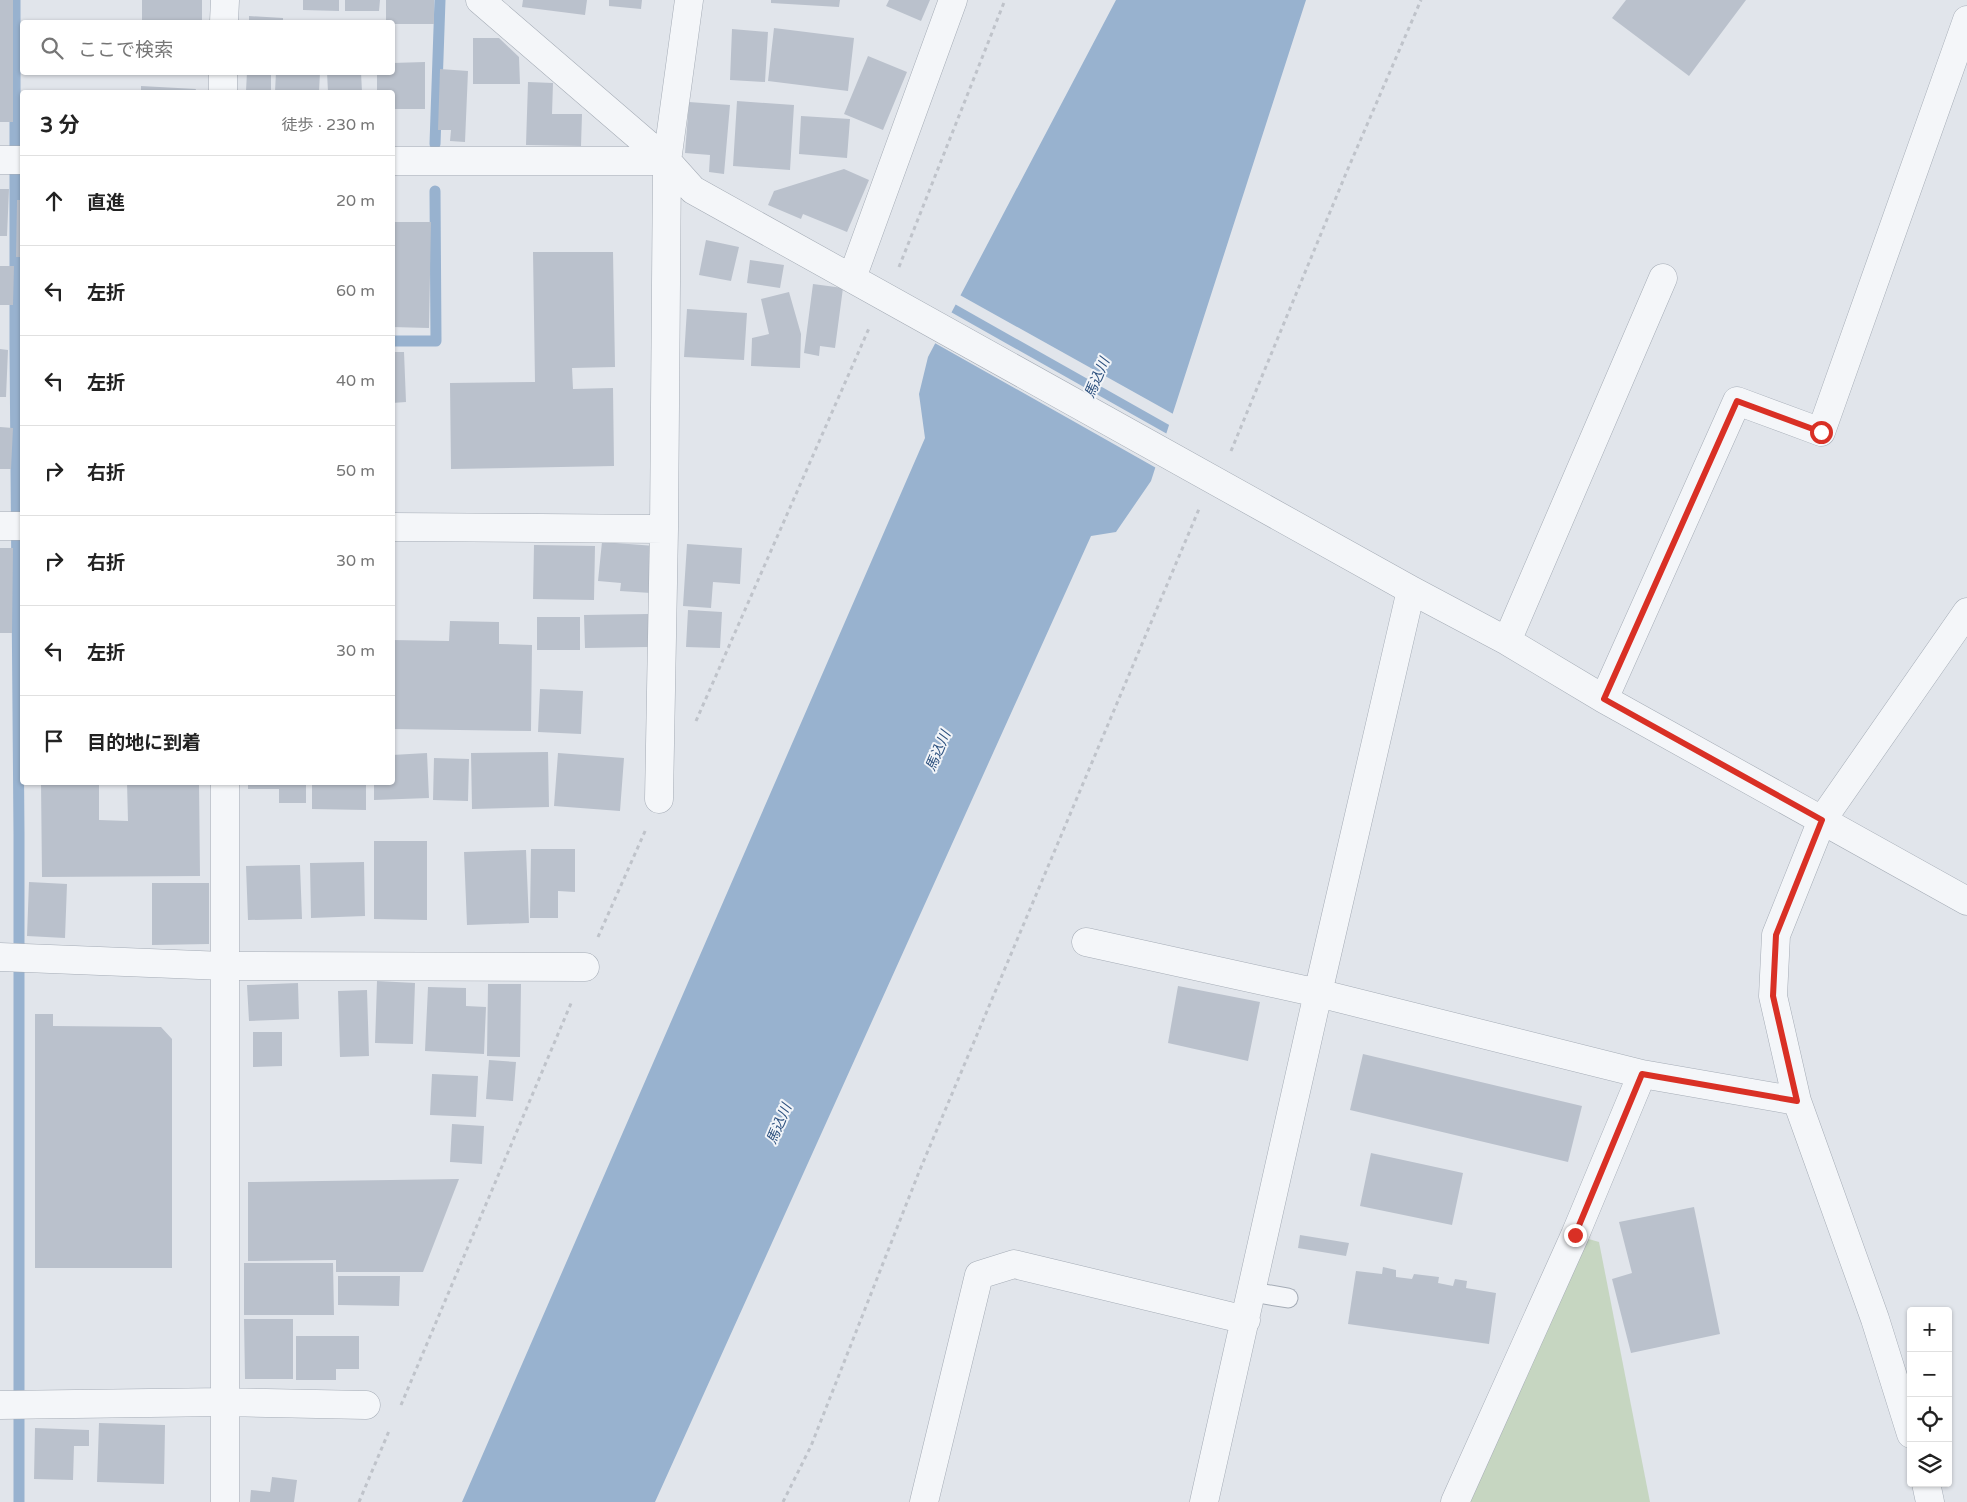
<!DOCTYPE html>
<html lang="ja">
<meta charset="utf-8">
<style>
body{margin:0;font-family:"Varela Round","Noto Sans JP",sans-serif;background:#f6f6f6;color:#222}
.controls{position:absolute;right:15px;bottom:15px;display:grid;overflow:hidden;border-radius:5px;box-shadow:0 1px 4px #0004}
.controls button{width:45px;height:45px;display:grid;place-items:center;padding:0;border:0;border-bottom:1px solid #e0e0e0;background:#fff;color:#222;font:25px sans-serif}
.stop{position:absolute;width:15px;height:15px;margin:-11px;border:4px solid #d93025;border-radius:50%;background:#fff}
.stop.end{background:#d93025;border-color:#fff;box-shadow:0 1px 5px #0008}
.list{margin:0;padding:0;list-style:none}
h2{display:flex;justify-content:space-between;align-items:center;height:65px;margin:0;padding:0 20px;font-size:21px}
h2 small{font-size:16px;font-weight:400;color:#767676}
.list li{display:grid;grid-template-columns:32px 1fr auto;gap:15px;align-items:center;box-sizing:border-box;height:90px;padding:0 20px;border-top:1px solid #e0e0e0}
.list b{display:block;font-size:19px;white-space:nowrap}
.list em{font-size:16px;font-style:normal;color:#767676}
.icon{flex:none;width:28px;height:28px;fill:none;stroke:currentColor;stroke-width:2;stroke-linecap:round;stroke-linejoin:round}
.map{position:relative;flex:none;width:1967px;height:1502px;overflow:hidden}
.search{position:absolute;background:#fff;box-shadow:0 1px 4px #0004;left:20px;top:20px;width:375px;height:55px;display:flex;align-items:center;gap:12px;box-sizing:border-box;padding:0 18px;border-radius:5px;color:#767676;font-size:19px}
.panel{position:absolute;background:#fff;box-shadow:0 1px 4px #0004;left:20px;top:90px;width:375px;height:695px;border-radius:5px}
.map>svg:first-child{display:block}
.green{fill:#c6d6c1}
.water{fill:#98b2cf}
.pier{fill:#e1e5eb}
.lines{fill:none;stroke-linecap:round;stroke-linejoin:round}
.stream{stroke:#98b2cf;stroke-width:11}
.building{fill:#bac1cc}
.lane-casing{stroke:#a5acb6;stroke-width:21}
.street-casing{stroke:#a5acb6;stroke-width:29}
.path{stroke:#bfc3ca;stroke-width:3;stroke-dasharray:4 4;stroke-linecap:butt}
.lane{stroke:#f4f6f9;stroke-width:19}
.street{stroke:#f4f6f9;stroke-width:28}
.route{stroke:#d93025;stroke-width:6}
.labels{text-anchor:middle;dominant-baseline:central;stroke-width:4;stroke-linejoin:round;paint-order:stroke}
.water-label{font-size:14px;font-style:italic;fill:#2c507e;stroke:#f1f4f8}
</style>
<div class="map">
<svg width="1967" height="1502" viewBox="0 0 1967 1502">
<rect width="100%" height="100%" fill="#e1e5eb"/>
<!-- green -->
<path class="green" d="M1575 1235 1599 1242 1650 1502H1468Z"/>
<!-- water -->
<path class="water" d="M1116 0H1306L1151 481 1116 532 1091 536 655 1502H462L925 438 919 394 928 357Z"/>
<!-- pier -->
<path class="pier" d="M958 294 1175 415 1171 426 953 303Z
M949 311 1169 435 1158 469 933 342Z"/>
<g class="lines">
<!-- stream -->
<path class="stream" d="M15 0V345L19 834V1502
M435 144 440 0
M392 341H436L435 191"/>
</g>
<!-- building -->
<path class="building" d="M0 0H13V122H0Z
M142 0H202V22H142Z
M303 0H339V11L303 10Z
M345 0H380L379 11H345Z
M386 0H434V24H392V22H386Z
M523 0H587L585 15 522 7Z
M609 0H642L641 9 609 6Z
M771 0H840L839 7 771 3Z
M889 0H930L921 21 886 6Z
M1626 0H1746L1689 76 1612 18Z
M249 16 283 18V22H249Z
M774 28 854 38 848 91 768 81Z
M732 29 768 32 765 82 730 80Z
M473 38H499L519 57 520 84H473Z
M868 56 907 72 883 130 844 114Z
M425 62V109H392V92H377V72H392V63Z
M440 69 468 71 465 142 450 141 451 130H438Z
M247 72H271V92L246 91Z
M276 72H320L319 92H275Z
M327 72H361L362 92H328Z
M528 82 553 83 552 114H582L581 146 526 145Z
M141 86 196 89 195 92H141Z
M737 101 794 105 790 170 733 166Z
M689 102 730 105 724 174 709 172 710 155 685 153Z
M801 116 850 119 847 158 799 154Z
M844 169 869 180 847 232 803 214 801 219 768 205 774 191Z
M0 189H9L7 236H0Z
M17 200H22V257H16Z
M392 222H431L429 328 392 327Z
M706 240 739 247 731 281 699 275Z
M533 252H613L615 367 572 368 573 389 613 388 614 466 451 469 450 383 535 382Z
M750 260 784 265 780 288 747 283Z
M0 266H14L13 305H0Z
M813 284 843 288 835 348 820 346 819 356 804 353Z
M789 292 801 334 800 368 751 366 752 338 769 334 761 299Z
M687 309 747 313 744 360 684 357Z
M0 349 8 350 6 397H0Z
M392 352H404L406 402 392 403Z
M0 427 13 428 11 469H0Z
M602 542 655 546 651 593 620 591 621 583 598 581Z
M687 544 742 548 740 584 713 582 711 608 683 606Z
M534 545 595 546 594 600 533 599Z
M0 548H13L12 633H0Z
M688 610 722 612 720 648 686 647Z
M648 614V647L585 648 584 615Z
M537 617H580V650H537Z
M450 621 499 622V644L532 645 531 731 392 729V640L449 641Z
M540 689 583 691 581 734 538 732Z
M548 752 549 807 472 809 471 753Z
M427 753 429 798 374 800V782H392V755Z
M558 753 624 758 620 811 554 806Z
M434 758 469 759 468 801 433 800Z
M41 782H99V820L128 821 127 782H199L200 876 42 877Z
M248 782H306V803H279V789H248Z
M312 782H366V810L312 809Z
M374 841H427V920L374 919Z
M531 849H575V892L558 891V918H530Z
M526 850 529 923 467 925 464 852Z
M364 862 365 916 311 918 310 863Z
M300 865 302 919 248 920 246 866Z
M29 882 67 884 65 938 27 936Z
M152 883H209V944L152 945Z
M377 981 415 983 413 1044 375 1043Z
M298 983 299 1019 249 1021 247 985Z
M488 984H521L520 1057 487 1056Z
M1178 986 1260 1002 1248 1061 1168 1043Z
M428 987 466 988V1006L486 1007 484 1054 425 1051Z
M367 990 369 1056 340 1057 338 991Z
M35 1014H53V1026L161 1027 172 1039V1268H35Z
M253 1032H282V1066L253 1067Z
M1363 1054 1582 1106 1568 1162 1350 1110Z
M489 1060 516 1062 513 1101 486 1099Z
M432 1074 478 1076 476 1117 430 1115Z
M452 1124 484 1126 482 1164 450 1162Z
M1371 1153 1463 1173 1452 1225 1360 1206Z
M459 1179 423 1272H336V1260L248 1261V1182Z
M1694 1207 1720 1334 1631 1353 1612 1279 1632 1273 1619 1222Z
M1300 1235 1349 1243 1346 1256 1298 1248Z
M244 1263H333L334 1315H244Z
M1383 1267 1396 1270V1277L1412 1279 1414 1274 1439 1277 1438 1283 1453 1286 1455 1279 1467 1281 1466 1288 1496 1293 1489 1344 1348 1324 1356 1271 1382 1274Z
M338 1276H400L399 1306 338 1305Z
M244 1319H293V1379H245Z
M296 1336H359V1369H336V1380H296Z
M99 1423 165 1425 164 1484 97 1482Z
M35 1428 89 1430V1446H74L73 1480 34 1479Z
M272 1477 297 1480 294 1502H250L251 1490 270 1492Z"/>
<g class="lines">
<defs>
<path id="lane" d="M1252 1292 1288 1298"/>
<path id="street" d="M480 0 667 161 693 190 1411 590 1507 641 1604 699 1967 901
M224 22 225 0
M223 92V72
M0 160H22
M392 161H667
M852 278 953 0
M0 526H22
M392 527 664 529
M1507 641 1663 278
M1604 699 1737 401 1821 432 1967 20
M225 782V1502
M659 799 664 529 667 161 689 0
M1086 942 1318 993 1642 1074 1797 1101
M0 957 224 966 585 967
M0 1405 224 1402 366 1405
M1911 1434 1875 1319 1797 1101 1773 996 1776 935 1822 820 1967 612
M1926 1483 1930 1502
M924 1502 979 1275 1014 1264 1246 1320
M1204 1502 1318 993 1411 590
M1455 1502 1575 1235 1642 1074"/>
</defs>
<!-- lane casing -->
<use href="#lane" class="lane-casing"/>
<!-- street casing -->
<use href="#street" class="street-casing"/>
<!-- path -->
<path class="path" d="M899 267 1005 0
M1231 451 1347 171 1421 0
M696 721 870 326
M598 937 646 829
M401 1405 572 1001
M359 1502 389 1431
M783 1502 811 1446 919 1172 1199 509"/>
<!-- lane -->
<use href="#lane" class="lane"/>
<!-- street -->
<use href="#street" class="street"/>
</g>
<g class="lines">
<!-- route -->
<path class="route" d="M1575 1235 1642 1074 1797 1101 1773 996 1776 935 1822 820 1604 699 1737 401 1821 432"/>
</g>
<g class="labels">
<!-- water labels -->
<g class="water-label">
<text transform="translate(1097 378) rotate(-67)">馬込川</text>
<text transform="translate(938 751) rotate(-67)">馬込川</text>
<text transform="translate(779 1124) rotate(-67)">馬込川</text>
</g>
</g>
</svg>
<div class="controls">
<button>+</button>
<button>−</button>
<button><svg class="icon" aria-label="locate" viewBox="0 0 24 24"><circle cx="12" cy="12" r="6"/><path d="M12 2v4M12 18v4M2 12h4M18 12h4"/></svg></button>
<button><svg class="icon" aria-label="layers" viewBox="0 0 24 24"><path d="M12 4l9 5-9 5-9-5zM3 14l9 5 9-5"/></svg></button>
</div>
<div class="stop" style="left:1821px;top:432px"></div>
<div class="stop end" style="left:1575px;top:1235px"></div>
<div class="search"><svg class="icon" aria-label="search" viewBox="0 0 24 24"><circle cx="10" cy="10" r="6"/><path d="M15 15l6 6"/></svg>ここで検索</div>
<section class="panel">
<h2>3 分<small>徒歩 · 230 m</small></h2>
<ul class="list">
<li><svg class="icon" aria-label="ahead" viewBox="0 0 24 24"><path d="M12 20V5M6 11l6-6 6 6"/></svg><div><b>直進</b></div><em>20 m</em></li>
<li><svg class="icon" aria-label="left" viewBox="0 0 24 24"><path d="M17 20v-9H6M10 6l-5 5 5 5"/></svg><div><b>左折</b></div><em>60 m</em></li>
<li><svg class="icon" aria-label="left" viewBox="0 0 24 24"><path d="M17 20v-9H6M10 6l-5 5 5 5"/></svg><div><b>左折</b></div><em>40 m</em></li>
<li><svg class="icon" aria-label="right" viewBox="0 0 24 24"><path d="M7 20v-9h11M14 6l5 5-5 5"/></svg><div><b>右折</b></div><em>50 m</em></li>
<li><svg class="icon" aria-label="right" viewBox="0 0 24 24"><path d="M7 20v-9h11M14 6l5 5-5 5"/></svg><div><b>右折</b></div><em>30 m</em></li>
<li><svg class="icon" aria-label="left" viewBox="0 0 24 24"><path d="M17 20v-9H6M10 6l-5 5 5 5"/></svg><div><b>左折</b></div><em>30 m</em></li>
<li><svg class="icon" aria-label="arrive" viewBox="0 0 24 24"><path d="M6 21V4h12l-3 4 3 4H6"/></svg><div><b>目的地に到着</b></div></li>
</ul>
</section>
</div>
